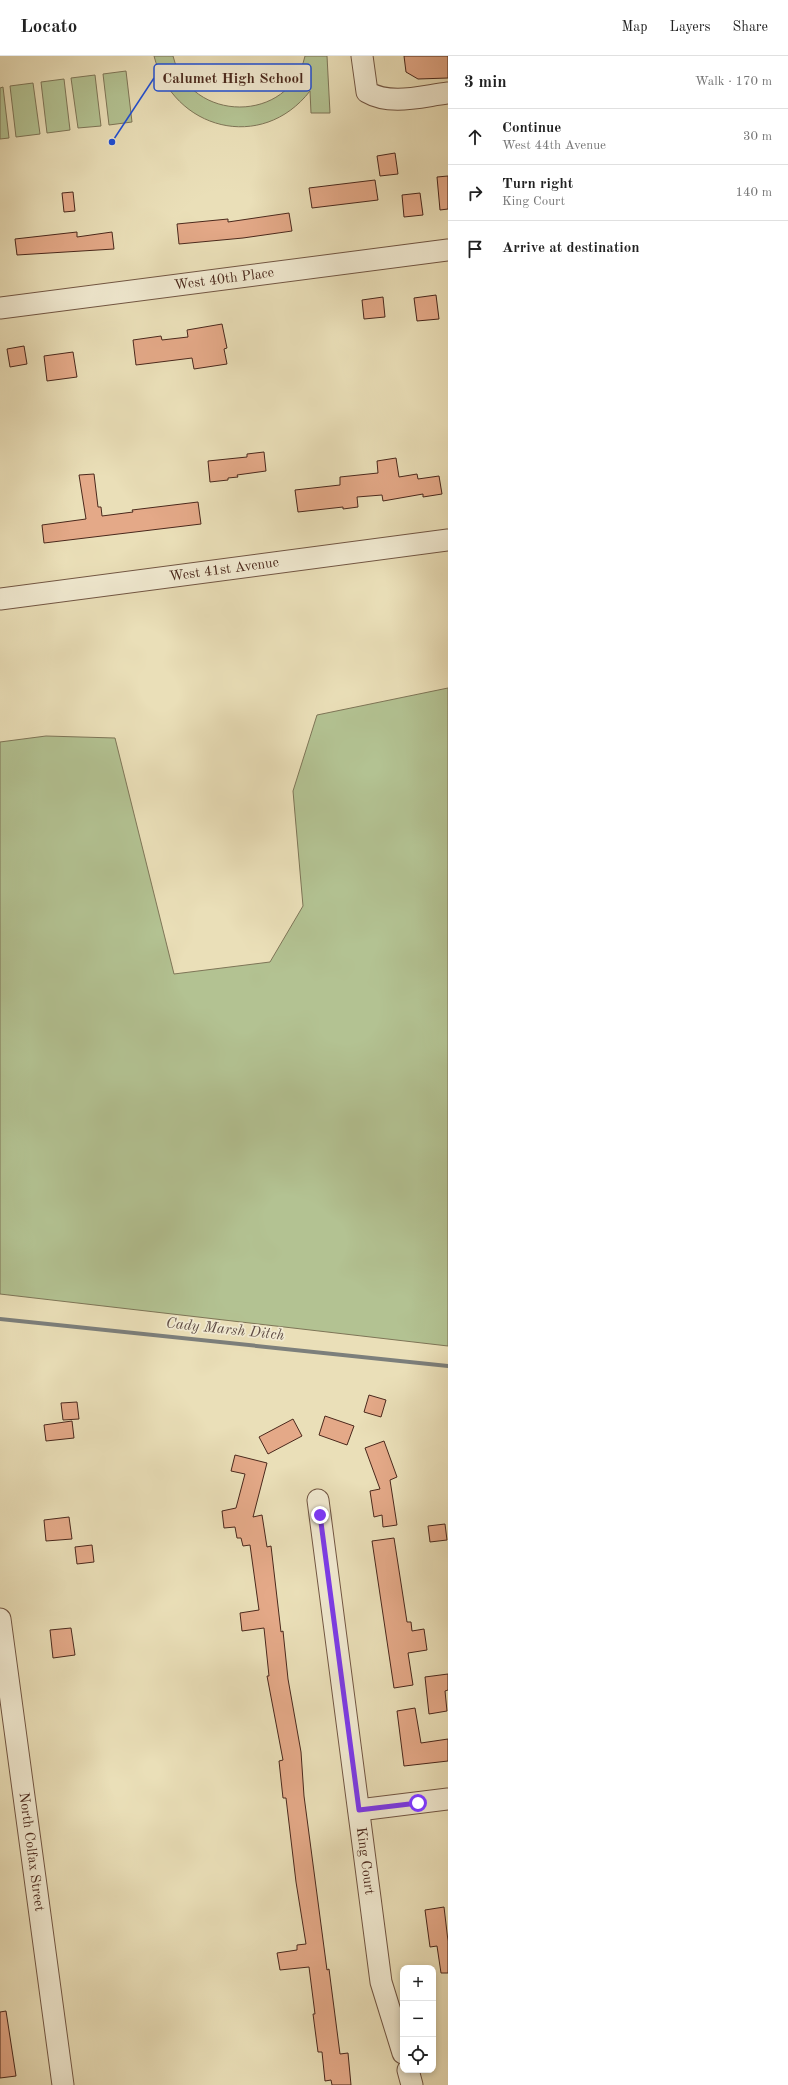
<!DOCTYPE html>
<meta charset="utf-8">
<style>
body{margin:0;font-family:"Old Standard TT",serif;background:#f2f2f2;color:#222}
.controls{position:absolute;right:12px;bottom:12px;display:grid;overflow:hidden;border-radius:8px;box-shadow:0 2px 6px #0003}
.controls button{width:36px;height:36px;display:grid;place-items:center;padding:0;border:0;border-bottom:1px solid #e0e0e0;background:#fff;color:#222;font:20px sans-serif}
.stop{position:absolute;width:12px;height:12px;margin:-9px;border:3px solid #7c3aed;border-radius:50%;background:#fff}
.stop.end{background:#7c3aed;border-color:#fff;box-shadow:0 1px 4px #0008}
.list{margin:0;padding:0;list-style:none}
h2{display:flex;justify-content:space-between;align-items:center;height:52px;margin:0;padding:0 16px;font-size:17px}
h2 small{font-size:13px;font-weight:400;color:#767676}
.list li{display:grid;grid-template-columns:26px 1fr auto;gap:12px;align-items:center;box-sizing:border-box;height:56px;padding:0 16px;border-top:1px solid #e0e0e0}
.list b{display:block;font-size:15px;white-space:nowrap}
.list p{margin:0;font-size:13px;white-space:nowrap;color:#767676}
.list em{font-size:13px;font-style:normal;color:#767676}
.icon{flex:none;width:22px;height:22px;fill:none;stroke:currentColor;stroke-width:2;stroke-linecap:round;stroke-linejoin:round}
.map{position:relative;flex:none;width:448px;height:2029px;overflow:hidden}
header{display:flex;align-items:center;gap:24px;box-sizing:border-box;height:56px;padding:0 20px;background:#fff;border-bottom:1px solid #e0e0e0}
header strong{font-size:19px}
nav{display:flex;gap:22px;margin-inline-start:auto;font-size:14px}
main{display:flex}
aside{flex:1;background:#fff}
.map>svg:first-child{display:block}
.green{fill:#b3c292;stroke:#7e7557}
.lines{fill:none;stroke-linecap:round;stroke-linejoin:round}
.stream{stroke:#7c7f7b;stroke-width:4}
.building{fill:#e4a988;stroke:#4a281c}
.minor-casing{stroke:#725643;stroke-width:23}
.minor{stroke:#f1ead1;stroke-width:21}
.route{stroke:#7c3aed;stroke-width:5}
.labels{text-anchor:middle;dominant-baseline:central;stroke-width:3.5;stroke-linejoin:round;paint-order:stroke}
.street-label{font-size:14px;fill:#4a281c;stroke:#f1ead1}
.water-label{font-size:15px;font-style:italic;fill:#5f4c44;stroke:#f1ead1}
.leader{fill:none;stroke:#1d4ed8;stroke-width:1.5}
.callout-dot{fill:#1d4ed8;stroke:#f1ead1;stroke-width:1.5}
.callout{fill:#f1ead1;stroke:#1d4ed8;stroke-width:1.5}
.callout-label{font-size:15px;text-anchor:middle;font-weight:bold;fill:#4a281c}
</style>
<header>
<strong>Locato</strong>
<nav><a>Map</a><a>Layers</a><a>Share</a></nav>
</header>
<main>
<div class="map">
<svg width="448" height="2029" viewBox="0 0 448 2029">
<rect width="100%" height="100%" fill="#eadfb8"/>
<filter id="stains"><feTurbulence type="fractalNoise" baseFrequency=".005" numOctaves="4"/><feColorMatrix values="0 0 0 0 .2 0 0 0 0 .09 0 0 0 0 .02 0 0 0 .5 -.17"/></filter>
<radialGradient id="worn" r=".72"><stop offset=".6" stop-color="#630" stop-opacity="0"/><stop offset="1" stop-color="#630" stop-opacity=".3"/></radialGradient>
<!-- green -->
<path class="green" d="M154 0H173C190 68 290 68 305 0H327L330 57H311L310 35C262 97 173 74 154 0Z
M126 15 132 66 109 69 103 18Z
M95 19 101 70 78 72 71 22Z
M64 23 70 74 47 77 41 26Z
M33 27 40 78 16 81 10 30Z
M3 31 9 82 0 83V32Z
M448 632V1290L0 1238V686L46 680 115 682 174 918 270 906 303 850 293 735 317 659Z"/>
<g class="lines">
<!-- stream -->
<path class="stream" d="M0 1263 448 1310"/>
</g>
<!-- building -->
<path class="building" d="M404 0H448V22L418 23 406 16Z
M395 97 398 118 380 120 377 100Z
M448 120V153L440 154 437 121Z
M375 124 378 144 312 152 309 132Z
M73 136 75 155 64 156 62 137Z
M420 137 423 159 404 161 402 139Z
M289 157 292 175 243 182 179 188 177 168 228 163V166Z
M77 176V181L112 176 114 193 17 199 15 183Z
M436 239 439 263 417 265 414 242Z
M383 241 385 261 364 263 362 244Z
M222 268 227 292 224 293 227 308 194 313 192 302 136 309 133 284 161 280 162 284 188 281 187 274Z
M24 290 27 308 10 311 7 293Z
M73 296 77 321 47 325 44 300Z
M264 396 266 415 237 419 238 421 228 422V424L210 426 208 405 247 401V398Z
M396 402 399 421 417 418 418 423 439 420 442 438 423 441V438L383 445 382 439 357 441 358 451 343 453V451L298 456 295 434 340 429V421L378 417 377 405Z
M94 418 98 451H101L102 460 133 456 132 454 198 446 201 468 44 487 42 469 86 463 79 419Z
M369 1339 386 1344 381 1361 364 1356Z
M77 1346 79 1363 63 1364 61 1347Z
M325 1360 354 1370 347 1389 319 1379Z
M293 1363 302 1380 268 1398 259 1381Z
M72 1365 74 1382 46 1385 44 1369Z
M384 1385 397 1421 390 1424 397 1469 383 1471 382 1459 374 1461 370 1435 380 1433 365 1392Z
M235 1399 267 1407 253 1461 262 1459 267 1491 271 1490 281 1576 283 1575 288 1623 301 1696 304 1740 327 1914 329 1913 340 1998 348 1997 351 2029H332L331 2024 325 2025 322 1996H318L313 1958H315L309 1911 280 1914 277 1897 297 1894V1889L306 1888 296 1826 286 1742H283L279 1705 283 1704 267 1620H269L264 1572 242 1575 240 1557 259 1554 250 1489 243 1490 241 1482H237L235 1471 224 1472 222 1455 236 1452 245 1418 231 1415Z
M69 1461 72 1483 46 1485 44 1464Z
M445 1468 447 1484 430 1486 428 1470Z
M394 1482 407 1566H411L412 1575 424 1573 427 1594 408 1597 413 1629 394 1632 372 1485Z
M92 1489 94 1506 77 1508 75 1491Z
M71 1572 75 1599 53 1602 50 1574Z
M448 1618V1634L445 1635 447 1655 429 1658 425 1621Z
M415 1652 421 1687 448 1683V1705L404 1710 397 1655Z
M444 1851 448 1885V1917H441L437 1890 430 1891 425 1854Z
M6 1955 16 2020 0 2022V1956Z"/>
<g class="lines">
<defs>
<g id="minor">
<path d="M362 0 367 36C391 50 422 40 448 37"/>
<path id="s1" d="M0 252 448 194"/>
<path id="s2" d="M0 543 448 484"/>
<path id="s3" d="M318 1444 381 1926 403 1997"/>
<path id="s4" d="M0 1563 63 2029"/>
<path d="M359 1754 448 1743"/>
<path d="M408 2014 412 2029"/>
</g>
</defs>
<!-- minor casing -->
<use href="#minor" class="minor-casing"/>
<!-- minor -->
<use href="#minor" class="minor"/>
</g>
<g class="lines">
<!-- route -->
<path class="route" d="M320 1459 359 1754 418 1747"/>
</g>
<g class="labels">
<!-- street labels -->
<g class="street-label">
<text stroke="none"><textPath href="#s1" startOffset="226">West 40th Place</textPath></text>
<text stroke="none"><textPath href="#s2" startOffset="226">West 41st Avenue</textPath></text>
<text stroke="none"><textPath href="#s4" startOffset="235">North Colfax Street</textPath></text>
<text stroke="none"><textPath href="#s3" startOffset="364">King Court</textPath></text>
</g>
<!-- water labels -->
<g class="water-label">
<text transform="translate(225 1274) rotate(6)">Cady Marsh Ditch</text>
</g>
</g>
<!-- callouts -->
<path class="leader" d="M112 86L154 22"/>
<circle class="callout-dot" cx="112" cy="86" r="4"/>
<rect class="callout" x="154" y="8" width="157" height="27" rx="4"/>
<g class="callout-label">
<text x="233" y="27">Calumet High School</text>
</g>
<rect width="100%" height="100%" filter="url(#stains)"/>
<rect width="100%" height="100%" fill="url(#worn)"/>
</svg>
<div class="controls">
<button>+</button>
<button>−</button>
<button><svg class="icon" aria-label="locate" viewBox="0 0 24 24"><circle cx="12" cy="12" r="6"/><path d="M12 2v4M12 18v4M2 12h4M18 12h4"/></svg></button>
</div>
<div class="stop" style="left:418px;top:1747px"></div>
<div class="stop end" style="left:320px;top:1459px"></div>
</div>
<aside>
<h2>3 min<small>Walk · 170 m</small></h2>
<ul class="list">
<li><svg class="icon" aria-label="ahead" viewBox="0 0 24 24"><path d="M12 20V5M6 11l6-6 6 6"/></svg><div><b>Continue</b><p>West 44th Avenue</p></div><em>30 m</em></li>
<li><svg class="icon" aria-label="right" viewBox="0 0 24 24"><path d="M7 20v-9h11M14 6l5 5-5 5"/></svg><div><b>Turn right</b><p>King Court</p></div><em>140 m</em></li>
<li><svg class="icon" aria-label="arrive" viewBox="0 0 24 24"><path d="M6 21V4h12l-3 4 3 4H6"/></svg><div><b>Arrive at destination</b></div></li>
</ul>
</aside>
</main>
